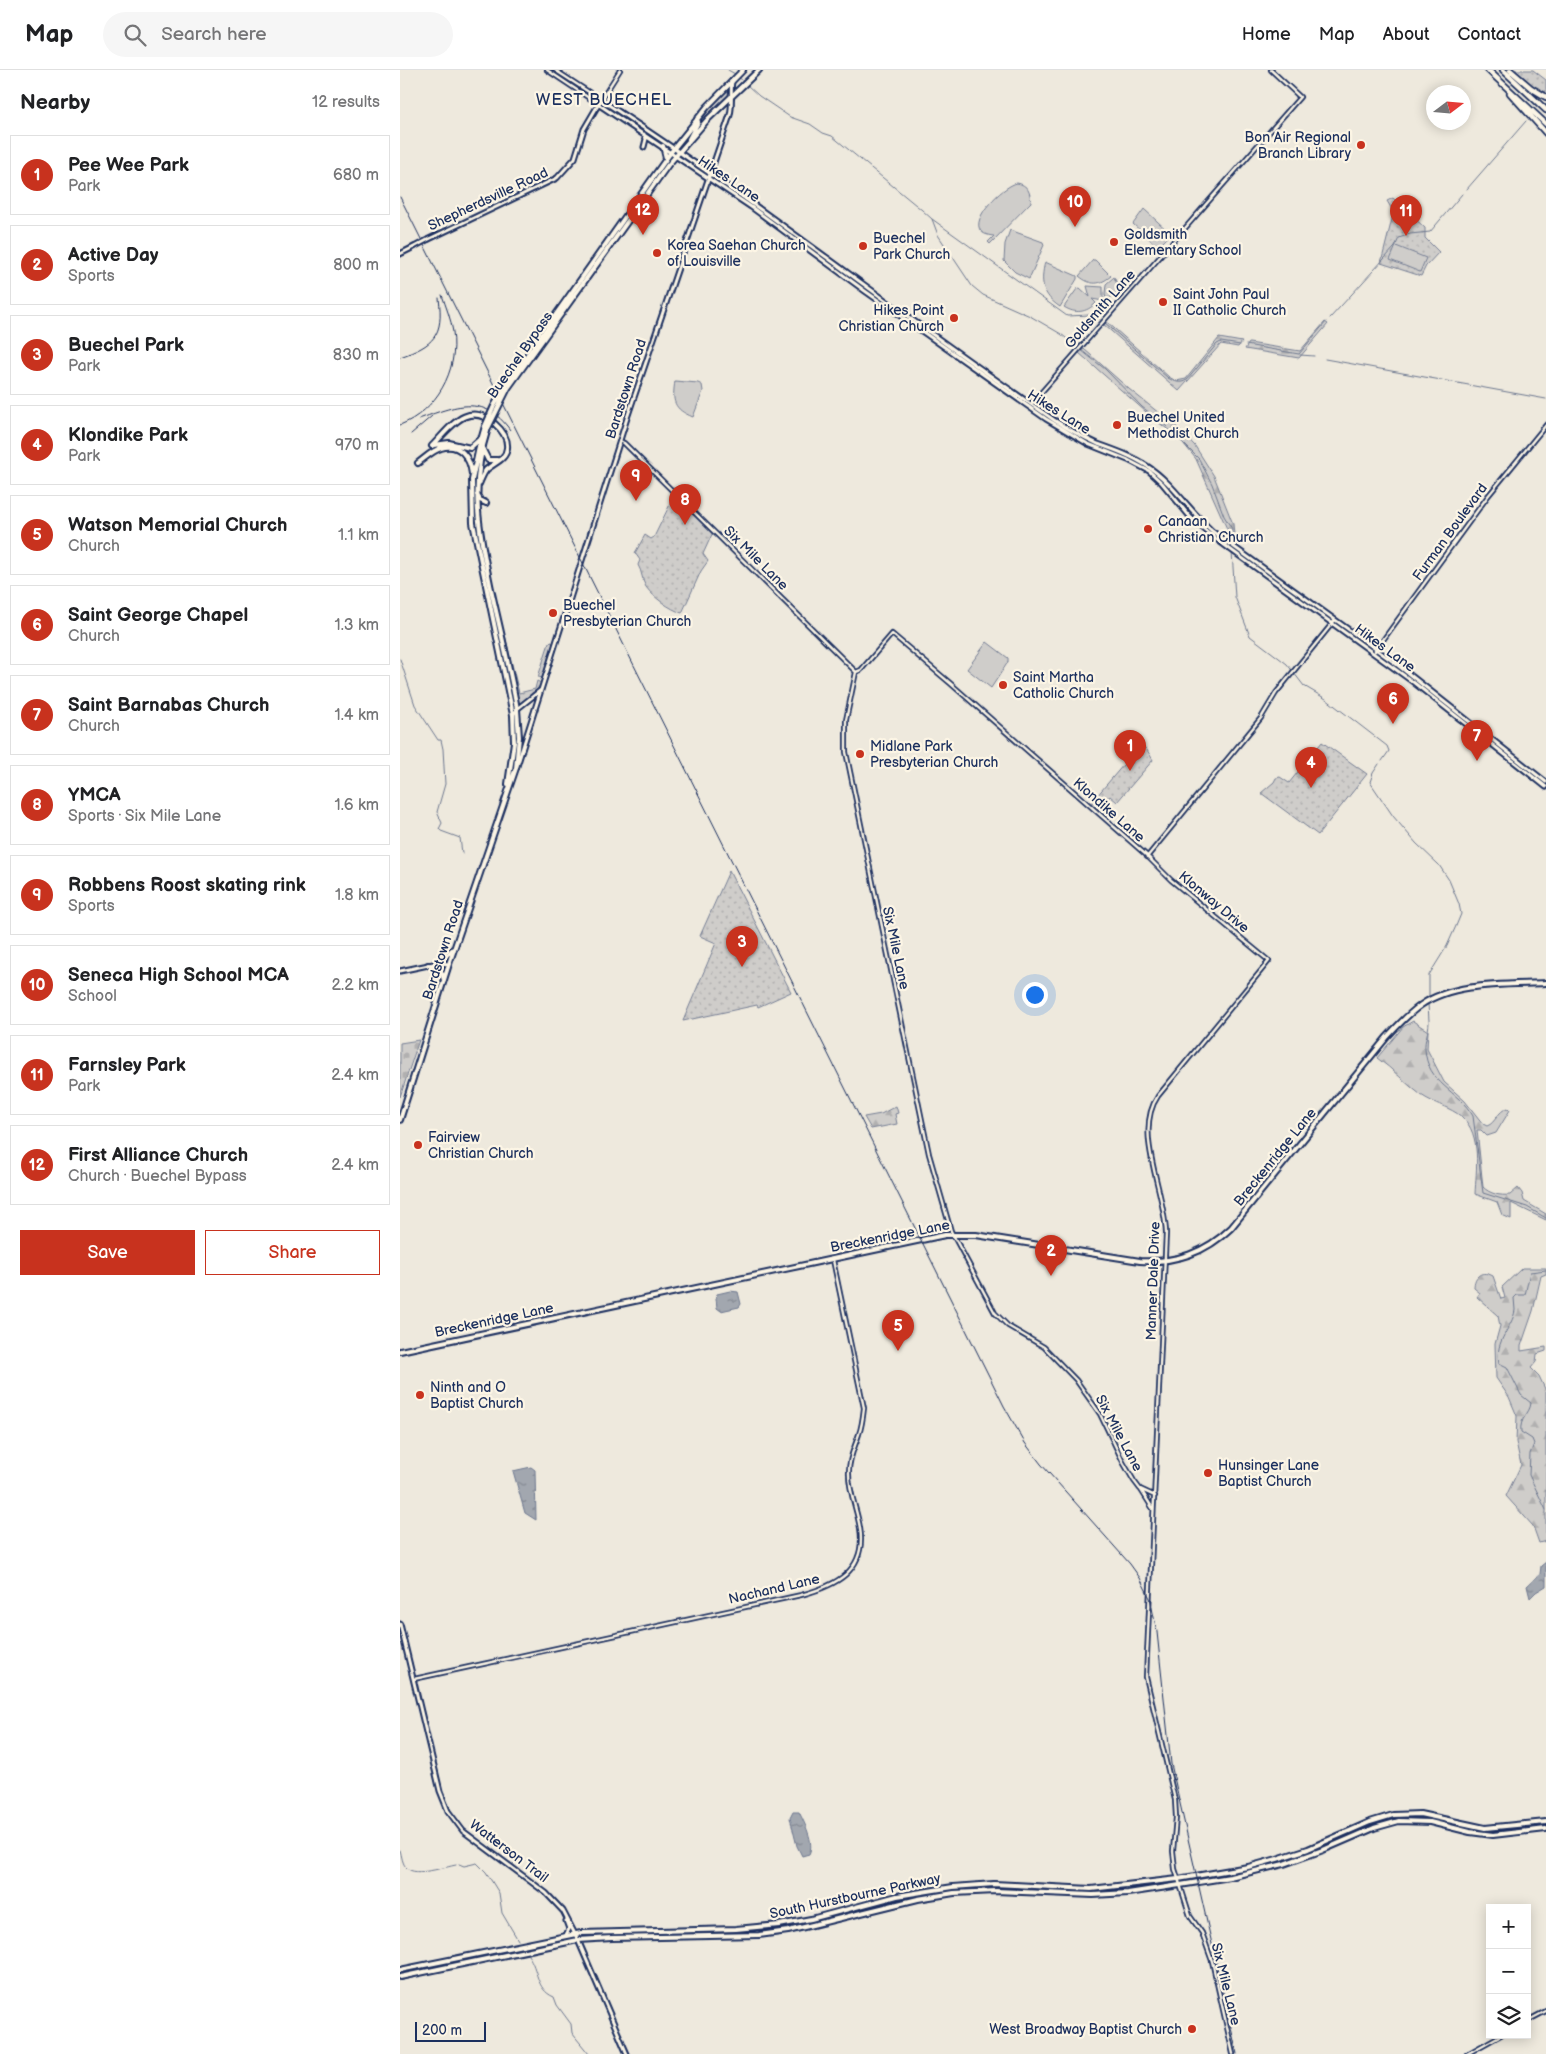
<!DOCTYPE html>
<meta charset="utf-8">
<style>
body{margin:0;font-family:"Balsamiq Sans",sans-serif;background:#f6f6f6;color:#202124}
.controls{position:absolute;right:15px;bottom:15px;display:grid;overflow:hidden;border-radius:0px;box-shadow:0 2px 12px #0003}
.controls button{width:45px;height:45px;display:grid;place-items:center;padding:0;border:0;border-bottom:1px solid #e0e0e0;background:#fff;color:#202124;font:25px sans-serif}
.compass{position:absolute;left:1026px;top:15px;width:45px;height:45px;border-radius:50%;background:#fff;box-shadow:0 2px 12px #0003;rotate:74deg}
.scale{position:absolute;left:15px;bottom:12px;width:71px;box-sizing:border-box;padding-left:5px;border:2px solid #1b2f5e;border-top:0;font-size:14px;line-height:18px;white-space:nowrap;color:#1b2f5e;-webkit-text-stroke:4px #fcf5e5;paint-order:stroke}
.you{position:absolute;left:634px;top:924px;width:18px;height:18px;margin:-12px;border:4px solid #fff;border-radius:50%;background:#1a73e8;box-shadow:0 0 0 8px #1a73e833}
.badge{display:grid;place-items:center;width:32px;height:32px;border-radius:50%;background:#c8321e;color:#fff;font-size:16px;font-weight:700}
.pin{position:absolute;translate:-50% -41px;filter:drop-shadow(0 1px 2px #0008)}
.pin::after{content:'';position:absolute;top:26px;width:18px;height:15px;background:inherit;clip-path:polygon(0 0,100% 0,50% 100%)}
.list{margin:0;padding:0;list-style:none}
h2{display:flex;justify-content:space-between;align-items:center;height:65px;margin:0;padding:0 20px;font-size:21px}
h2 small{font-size:16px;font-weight:400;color:#757577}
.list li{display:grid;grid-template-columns:32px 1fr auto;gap:15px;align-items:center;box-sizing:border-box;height:80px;margin:0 10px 10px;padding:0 10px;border:1px solid #e0e0e0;border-radius:0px}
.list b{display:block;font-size:19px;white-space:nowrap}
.list p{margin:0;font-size:16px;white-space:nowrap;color:#757577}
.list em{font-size:16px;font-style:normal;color:#757577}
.actions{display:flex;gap:10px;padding:15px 20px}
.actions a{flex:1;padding:11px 0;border:1px solid #c8321e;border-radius:0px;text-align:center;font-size:18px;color:#c8321e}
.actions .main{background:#c8321e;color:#fff}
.icon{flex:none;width:28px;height:28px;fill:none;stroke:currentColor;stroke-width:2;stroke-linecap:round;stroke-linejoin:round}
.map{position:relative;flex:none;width:1146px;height:1984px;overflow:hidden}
header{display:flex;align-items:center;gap:30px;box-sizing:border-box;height:70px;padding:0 25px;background:#fff;border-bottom:1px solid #e0e0e0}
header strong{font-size:24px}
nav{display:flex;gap:28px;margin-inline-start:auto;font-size:18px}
.search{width:350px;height:45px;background:#f6f6f6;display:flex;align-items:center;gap:12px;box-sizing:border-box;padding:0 18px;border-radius:28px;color:#757577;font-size:19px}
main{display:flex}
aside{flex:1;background:#fff}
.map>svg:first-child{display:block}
.grass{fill:url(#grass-dots);stroke:#757e94}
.forest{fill:url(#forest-firs);stroke:#757e94}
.cemetery{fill:url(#cemetery-stones);stroke:#757e94}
.pitch{fill:#cfcdca;stroke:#757e94}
.water{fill:url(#water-ripples);stroke:#6c778f}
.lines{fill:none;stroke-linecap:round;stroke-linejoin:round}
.stream{stroke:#6c778f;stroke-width:1}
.tertiary-casing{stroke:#1b2f5e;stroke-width:6}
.secondary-casing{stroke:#1b2f5e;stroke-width:7}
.primary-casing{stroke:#1b2f5e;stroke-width:8}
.motorway-casing{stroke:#1b2f5e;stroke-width:8}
.tertiary{stroke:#fcf5e5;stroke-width:2.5}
.secondary{stroke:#fcf5e5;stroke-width:3}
.primary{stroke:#fcf5e5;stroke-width:4}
.motorway{stroke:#fcf5e5;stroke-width:4.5}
.rail{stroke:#1b2f5e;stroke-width:1}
.secondary-bridge-casing{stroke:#1b2f5e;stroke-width:7;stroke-linecap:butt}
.primary-bridge-casing{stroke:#1b2f5e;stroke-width:8;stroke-linecap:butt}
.secondary-bridge{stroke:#fcf5e5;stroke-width:3}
.primary-bridge{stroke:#fcf5e5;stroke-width:4}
.poi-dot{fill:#c8321e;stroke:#fcf5e5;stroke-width:2}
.labels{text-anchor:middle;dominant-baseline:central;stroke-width:4.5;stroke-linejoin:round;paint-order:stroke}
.poi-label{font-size:14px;fill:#1b2f5e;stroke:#fcf5e5;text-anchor:start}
.street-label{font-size:14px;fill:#1b2f5e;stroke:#fcf5e5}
.quarter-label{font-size:16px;letter-spacing:1px;fill:#1b2f5e;stroke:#fcf5e5}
</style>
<header>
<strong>Map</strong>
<div class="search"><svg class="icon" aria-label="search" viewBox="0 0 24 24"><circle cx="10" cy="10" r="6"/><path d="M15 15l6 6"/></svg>Search here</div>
<nav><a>Home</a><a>Map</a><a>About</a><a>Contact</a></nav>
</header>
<main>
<aside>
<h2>Nearby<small>12 results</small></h2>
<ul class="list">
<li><span class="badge">1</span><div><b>Pee Wee Park</b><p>Park</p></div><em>680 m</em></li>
<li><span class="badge">2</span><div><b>Active Day</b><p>Sports</p></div><em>800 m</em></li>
<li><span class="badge">3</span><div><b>Buechel Park</b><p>Park</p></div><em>830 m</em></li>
<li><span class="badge">4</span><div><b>Klondike Park</b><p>Park</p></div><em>970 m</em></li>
<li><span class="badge">5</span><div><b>Watson Memorial Church</b><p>Church</p></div><em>1.1 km</em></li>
<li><span class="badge">6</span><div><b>Saint George Chapel</b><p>Church</p></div><em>1.3 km</em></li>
<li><span class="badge">7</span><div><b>Saint Barnabas Church</b><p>Church</p></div><em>1.4 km</em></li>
<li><span class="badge">8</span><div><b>YMCA</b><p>Sports · Six Mile Lane</p></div><em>1.6 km</em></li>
<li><span class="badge">9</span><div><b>Robbens Roost skating rink</b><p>Sports</p></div><em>1.8 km</em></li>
<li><span class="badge">10</span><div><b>Seneca High School MCA</b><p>School</p></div><em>2.2 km</em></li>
<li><span class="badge">11</span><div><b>Farnsley Park</b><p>Park</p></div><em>2.4 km</em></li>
<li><span class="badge">12</span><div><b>First Alliance Church</b><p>Church · Buechel Bypass</p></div><em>2.4 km</em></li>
</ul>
<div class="actions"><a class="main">Save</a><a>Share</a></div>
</aside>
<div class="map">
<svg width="1146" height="1984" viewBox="0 0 1146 1984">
<defs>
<pattern id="grass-dots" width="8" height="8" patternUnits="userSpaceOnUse" patternTransform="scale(1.25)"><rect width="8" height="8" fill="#cfcdca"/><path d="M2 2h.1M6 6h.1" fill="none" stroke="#b1b0b0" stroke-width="1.8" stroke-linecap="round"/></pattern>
<pattern id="forest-firs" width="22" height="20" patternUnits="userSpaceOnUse" patternTransform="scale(1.25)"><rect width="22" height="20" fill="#cfcdca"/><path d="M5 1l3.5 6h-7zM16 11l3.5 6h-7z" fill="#b1b0b0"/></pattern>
<pattern id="cemetery-stones" width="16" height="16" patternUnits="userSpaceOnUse" patternTransform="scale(1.25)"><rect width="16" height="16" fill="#cfcdca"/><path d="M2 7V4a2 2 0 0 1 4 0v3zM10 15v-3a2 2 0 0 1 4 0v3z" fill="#b1b0b0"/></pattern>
<pattern id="water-ripples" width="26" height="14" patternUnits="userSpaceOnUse" patternTransform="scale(1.25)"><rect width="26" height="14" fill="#a2a7af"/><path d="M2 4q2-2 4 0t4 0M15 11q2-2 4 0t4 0" fill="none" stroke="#838892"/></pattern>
</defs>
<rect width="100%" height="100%" fill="#eee9dd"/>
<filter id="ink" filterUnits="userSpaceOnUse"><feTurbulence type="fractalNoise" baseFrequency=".02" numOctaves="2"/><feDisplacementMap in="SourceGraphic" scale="10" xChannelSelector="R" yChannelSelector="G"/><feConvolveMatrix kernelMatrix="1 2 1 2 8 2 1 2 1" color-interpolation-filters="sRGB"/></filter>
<g filter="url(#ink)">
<!-- grass -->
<path class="grass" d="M1113 0H1133L1146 10V22L1131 16Z
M329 19 330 24 307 47 300 48 325 20Z
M993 128 1025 158V168L1039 182 1026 196 1021 206 981 193 993 145V141L987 131Z
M275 424 313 462 303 484 308 491 301 501 282 543C270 539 254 528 246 517 242 511 242 501 238 495L240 490 235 483 245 465 251 469 254 467Z
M105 565 119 623 135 619 137 611 141 613 136 622 121 635 118 633Z
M152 572 153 574 143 608 138 607 149 573Z
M922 672 967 704 918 765 861 723 874 712 876 708 880 707 889 713Z
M741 674 747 680 753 690 717 732 710 726 697 741 690 734Z
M329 801 391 922 358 937 357 935 283 951 316 873 300 866Z"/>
<!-- forest -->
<path class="forest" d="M706 251 769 307 776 311 786 309 819 268 842 272 838 277 821 274 779 321 703 254Z
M925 252 928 254 899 288 845 279 849 273 900 281Z
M684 279 729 319 779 359 795 376 814 406 833 454 835 476 827 470 828 461 796 389 779 368 754 349 679 283Z
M1013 951 1028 961 1027 979 1044 1012 1065 1031 1083 1054 1087 1056C1096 1053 1097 1041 1108 1038L1110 1040 1096 1063 1087 1066 1081 1060H1077L1083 1117C1090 1124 1100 1126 1110 1125L1118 1118 1122 1123 1124 1131 1146 1144V1150L1111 1133V1149L1102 1145 1097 1132 1075 1124C1076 1100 1082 1065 1062 1047 1050 1037 1034 1034 1021 1025 1006 1014 993 999 977 988L1003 957Z
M496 1036 498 1043 495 1044 497 1054 471 1059 464 1047 481 1044Z
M1122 1198H1146V1204L1141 1206 1133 1241 1121 1276V1281L1146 1277V1281L1137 1284 1136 1292 1131 1298 1139 1306 1146 1321V1471L1139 1473 1133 1456 1106 1426 1121 1395 1116 1372 1117 1346 1109 1327 1096 1308 1095 1274 1100 1256 1098 1246 1077 1227 1080 1223 1074 1218C1074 1205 1082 1200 1093 1206L1101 1229 1105 1228 1102 1217Z"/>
<!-- cemetery -->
<path class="cemetery" d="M19 970 0 1027V973Z"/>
<!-- pitch -->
<path class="pitch" d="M617 113C628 115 630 122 631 132L590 174 588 172 594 166C555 163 601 116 617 113Z
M744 139 771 164 758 177 733 154Z
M610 160 643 172 644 175 629 209 615 202 604 191 605 174Z
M996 176 1026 188 1020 202 990 190Z
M693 190H695L711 206C700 215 691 216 679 206Z
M645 192 677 206V209L660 237C642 225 640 212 645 192Z
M714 207 721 223 706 229 705 224 706 214Z
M687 216 703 217V231L692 229 696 233C686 243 675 244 664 237L677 219 680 218 690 227Z
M275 311 298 313 302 315 303 321 293 347C273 339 272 331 275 311Z
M587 572 608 588V592L591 618 567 599Z"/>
<!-- water -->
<path class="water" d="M330 1221 338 1222 341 1234 339 1237 321 1241 317 1238 316 1228 317 1224Z
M131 1397 135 1400 136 1450 125 1443 113 1401Z
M1146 1492V1516L1136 1522 1130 1528 1127 1516 1140 1504 1141 1496Z
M393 1742H399C404 1752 415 1773 409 1784L402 1786 397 1776 390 1748Z"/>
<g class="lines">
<!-- stream -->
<path class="stream" d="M328 0 335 4 344 12
M347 15 359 26 390 47 410 54 423 63 432 66 522 140 532 149 538 165 572 216 583 225 630 246 661 264 686 284 705 299 742 337 763 353 799 389 812 414 824 446 832 459 831 473
M1067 119 1126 51
M532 149 667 246 690 245 700 249
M930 248 995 177 999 168 1010 164 1030 162 1062 124
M704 252 768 308C775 312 780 314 787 310L817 274 821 272 840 275
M846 275 899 284 926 252
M900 285 914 286
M925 289 1146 329
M832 482 835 527 850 566 887 594 904 616 926 629 987 676 989 681 982 691
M0 589 15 635 38 670H41L43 679 45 714 37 742 42 753 39 759 41 761 60 768 62 783
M979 694 973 703 970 712 993 746 1016 773 1039 795 1049 810 1059 834 1061 844 1056 856 1047 876 1029 905V929
M1028 933 1029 951
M1029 952C1029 962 1024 970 1025 979 1027 1014 1058 1020 1073 1046L1083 1123 1127 1137 1146 1148
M1146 1200 1130 1202 1125 1225H1117L1114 1228C1114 1232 1115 1236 1115 1240 1113 1257 1094 1271 1099 1293L1107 1297 1121 1325 1131 1333C1130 1344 1119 1348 1121 1362L1132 1369 1134 1374 1130 1384 1129 1405 1146 1440
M0 1780C2 1786 2 1794 7 1798 15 1807 45 1797 56 1795
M59 1794 64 1796 77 1793 86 1802 99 1823 102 1843 118 1870
M128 1885C139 1900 135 1919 154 1927L157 1935 171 1954 172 1963 189 1984"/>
<defs>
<path id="tertiary" d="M147 0 198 34
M155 0 201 30 220 0
M631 334 900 27 871 0
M220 371 224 373 456 602 446 650V682L529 1084 551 1161 595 1243 608 1256 644 1277 676 1310 700 1344 723 1392 734 1411 740 1419 755 1426
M975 581 1088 426 1146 355
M456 602 461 600 492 564 550 613 745 784 771 810 869 891 758 1026C733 1062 765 1121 766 1163L746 1607 775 1730 776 1747 773 1781 775 1799 790 1846 802 1863 812 1891 833 1984
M747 787 861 648 876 623 935 550
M741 1420 753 1439
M14 1609 401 1525C435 1516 467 1501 460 1458 457 1439 448 1420 449 1401 449 1387 455 1377 459 1364 462 1356 463 1347 464 1338L433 1190
M1127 1951 1146 1941
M1067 1984 1101 1965"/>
<path id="secondary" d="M198 34 351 137 465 221 646 349 688 374 728 390 749 401 762 413 791 448 816 469 1013 612 1146 717
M244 77 246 69 244 64
M29 169 157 108 175 88 184 59 201 30C356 130 501 246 654 350 668 359 683 367 698 374 715 380 732 386 747 396 771 411 790 441 812 461L995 593 1146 712
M0 184 14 177
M113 645 117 639 141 620
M117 696 227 348 330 45C333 32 330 23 332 11
M0 901 38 893 49 894
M0 1554 40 1721 48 1741 63 1761 146 1823 163 1841 178 1870 227 1984
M166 1851 169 1859 166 1865"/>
<path id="primary" d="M289 69 298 52 297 49
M263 76 266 88
M106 315 271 82 307 37 343 0
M108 318 268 95 308 49 359 0
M85 356 79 377 72 410 73 453 113 645 114 672 108 714
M34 375 49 373 70 378 80 369
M32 376C51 357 67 330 95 354 102 360 108 369 107 378 106 390 93 393 86 400 83 404 81 409 79 414
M83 380 88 390H97
M18 393C25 388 33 380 41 378 60 372 70 388 72 404
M77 425 80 430 86 433
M38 893 53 879
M28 895 40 898 44 910
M0 1050 49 894 116 698 119 667 117 639C110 599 100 559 91 519 79 462 69 416 88 358
M0 1281 545 1165H576L740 1191C776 1193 805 1183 831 1158L987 967C998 955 1008 944 1021 935 1054 912 1107 915 1146 913
M0 1900 181 1863 336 1859 379 1855 411 1849 497 1826 553 1817 594 1814 691 1819 778 1809 848 1797 877 1789 908 1779 970 1752 993 1745 1020 1744 1085 1758 1146 1752
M0 1907 178 1870 212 1868 359 1865 388 1861 518 1829 554 1823 596 1821 693 1825 728 1823 780 1815 830 1807 884 1794 923 1780 974 1758 999 1751 1030 1752 1070 1762 1093 1765 1146 1759"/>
<path id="motorway" d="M1088 0 1146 54
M1103 0 1146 40
M1110 0 1131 18 1146 27
M1110 23 1146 63"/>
</defs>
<!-- tertiary casing -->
<use href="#tertiary" class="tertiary-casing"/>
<!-- secondary casing -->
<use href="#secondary" class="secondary-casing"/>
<!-- primary casing -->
<use href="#primary" class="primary-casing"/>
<!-- motorway casing -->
<use href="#motorway" class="motorway-casing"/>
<!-- tertiary -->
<use href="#tertiary" class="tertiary"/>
<!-- secondary -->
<use href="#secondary" class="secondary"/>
<!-- primary -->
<use href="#primary" class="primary"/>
<!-- motorway -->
<use href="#motorway" class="motorway"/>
<!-- rail -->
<path class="rail" d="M0 127 604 1336 625 1373 641 1394 730 1494 740 1508 750 1528 757 1562 771 1694 837 1984
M0 287C34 275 44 266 39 228
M19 349C54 336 84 323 110 360
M0 355C36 341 59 301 53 262 51 249 46 237 42 225
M11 364 32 346"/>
<defs>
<path id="secondary-bridge" d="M14 177 29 169"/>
<path id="primary-bridge" d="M85 356 94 336 106 315
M88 358 108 318"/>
</defs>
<!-- secondary-bridge casing -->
<use href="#secondary-bridge" class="secondary-bridge-casing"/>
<!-- primary-bridge casing -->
<use href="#primary-bridge" class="primary-bridge-casing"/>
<!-- secondary-bridge -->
<use href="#secondary-bridge" class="secondary-bridge"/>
<!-- primary-bridge -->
<use href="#primary-bridge" class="primary-bridge"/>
</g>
</g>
<!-- markers -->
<g class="poi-dot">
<circle cx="961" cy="75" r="5"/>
<circle cx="714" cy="172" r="5"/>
<circle cx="463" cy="176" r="5"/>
<circle cx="257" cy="183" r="5"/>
<circle cx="763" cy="232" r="5"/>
<circle cx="554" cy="248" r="5"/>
<circle cx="717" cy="355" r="5"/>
<circle cx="748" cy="459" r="5"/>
<circle cx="153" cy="543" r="5"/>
<circle cx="603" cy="615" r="5"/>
<circle cx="460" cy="684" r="5"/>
<circle cx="18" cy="1075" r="5"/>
<circle cx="20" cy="1325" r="5"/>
<circle cx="808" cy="1403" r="5"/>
<circle cx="792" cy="1959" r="5"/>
</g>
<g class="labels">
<!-- poi labels -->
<g class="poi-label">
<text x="951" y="67" text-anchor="end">Bon Air Regional<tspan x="951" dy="16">Branch Library</tspan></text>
<text x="724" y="164">Goldsmith<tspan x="724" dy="16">Elementary School</tspan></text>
<text x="473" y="168">Buechel<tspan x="473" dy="16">Park Church</tspan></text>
<text x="267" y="175">Korea Saehan Church<tspan x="267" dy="16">of Louisville</tspan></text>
<text x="773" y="224">Saint John Paul<tspan x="773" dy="16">II Catholic Church</tspan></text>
<text x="544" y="240" text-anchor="end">Hikes Point<tspan x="544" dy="16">Christian Church</tspan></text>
<text x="727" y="347">Buechel United<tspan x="727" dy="16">Methodist Church</tspan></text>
<text x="758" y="451">Canaan<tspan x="758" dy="16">Christian Church</tspan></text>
<text x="163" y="535">Buechel<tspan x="163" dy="16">Presbyterian Church</tspan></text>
<text x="613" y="607">Saint Martha<tspan x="613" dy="16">Catholic Church</tspan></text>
<text x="470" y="676">Midlane Park<tspan x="470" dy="16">Presbyterian Church</tspan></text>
<text x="28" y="1067">Fairview<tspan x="28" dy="16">Christian Church</tspan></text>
<text x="30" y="1317">Ninth and O<tspan x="30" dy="16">Baptist Church</tspan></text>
<text x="818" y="1395">Hunsinger Lane<tspan x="818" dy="16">Baptist Church</tspan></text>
<text x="782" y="1959" text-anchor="end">West Broadway Baptist Church</text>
</g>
<!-- street labels -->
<g class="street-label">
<text transform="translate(329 109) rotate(34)">Hikes Lane</text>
<text transform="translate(88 129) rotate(-25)">Shepherdsville Road</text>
<text transform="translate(700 239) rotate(-49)">Goldsmith Lane</text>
<text transform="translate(120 285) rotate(-55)">Buechel Bypass</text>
<text transform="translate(226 319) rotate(-72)">Bardstown Road</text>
<text transform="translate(659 342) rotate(32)">Hikes Lane</text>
<text transform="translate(1050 462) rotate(-54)">Furman Boulevard</text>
<text transform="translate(356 488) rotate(45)">Six Mile Lane</text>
<text transform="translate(985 578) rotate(36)">Hikes Lane</text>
<text transform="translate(709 740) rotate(41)">Klondike Lane</text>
<text transform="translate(814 832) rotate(40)">Klonway Drive</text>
<text transform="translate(496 878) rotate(78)">Six Mile Lane</text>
<text transform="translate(43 880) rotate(-72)">Bardstown Road</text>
<text transform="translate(875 1087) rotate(-51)">Breckenridge Lane</text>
<text transform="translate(490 1166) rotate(-11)">Breckenridge Lane</text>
<text transform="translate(753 1211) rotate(-88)">Manner Dale Drive</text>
<text transform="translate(94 1250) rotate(-12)">Breckenridge Lane</text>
<text transform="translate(719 1363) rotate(62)">Six Mile Lane</text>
<text transform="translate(374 1519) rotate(-13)">Nachand Lane</text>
<text transform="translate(109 1781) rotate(37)">Watterson Trail</text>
<text transform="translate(455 1826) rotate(-12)">South Hurstbourne Parkway</text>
<text transform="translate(826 1914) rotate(76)">Six Mile Lane</text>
</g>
<!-- quarter labels -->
<g class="quarter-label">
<text x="204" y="30">WEST BUECHEL</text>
</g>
</g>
</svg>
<div class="controls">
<button>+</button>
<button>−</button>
<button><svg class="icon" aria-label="layers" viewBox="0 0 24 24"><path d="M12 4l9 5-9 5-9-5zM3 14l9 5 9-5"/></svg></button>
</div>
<svg class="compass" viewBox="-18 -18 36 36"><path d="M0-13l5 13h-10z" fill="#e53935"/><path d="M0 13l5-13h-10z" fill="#757577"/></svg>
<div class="scale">200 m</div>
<div class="you"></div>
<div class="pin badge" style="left:730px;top:701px">1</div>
<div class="pin badge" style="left:651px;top:1206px">2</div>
<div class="pin badge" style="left:342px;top:897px">3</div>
<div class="pin badge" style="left:911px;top:718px">4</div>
<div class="pin badge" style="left:498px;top:1281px">5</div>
<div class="pin badge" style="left:993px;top:654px">6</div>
<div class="pin badge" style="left:1077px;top:691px">7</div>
<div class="pin badge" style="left:285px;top:455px">8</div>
<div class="pin badge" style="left:236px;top:431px">9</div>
<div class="pin badge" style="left:675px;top:157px">10</div>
<div class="pin badge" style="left:1006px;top:166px">11</div>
<div class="pin badge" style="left:243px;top:165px">12</div>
</div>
</main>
